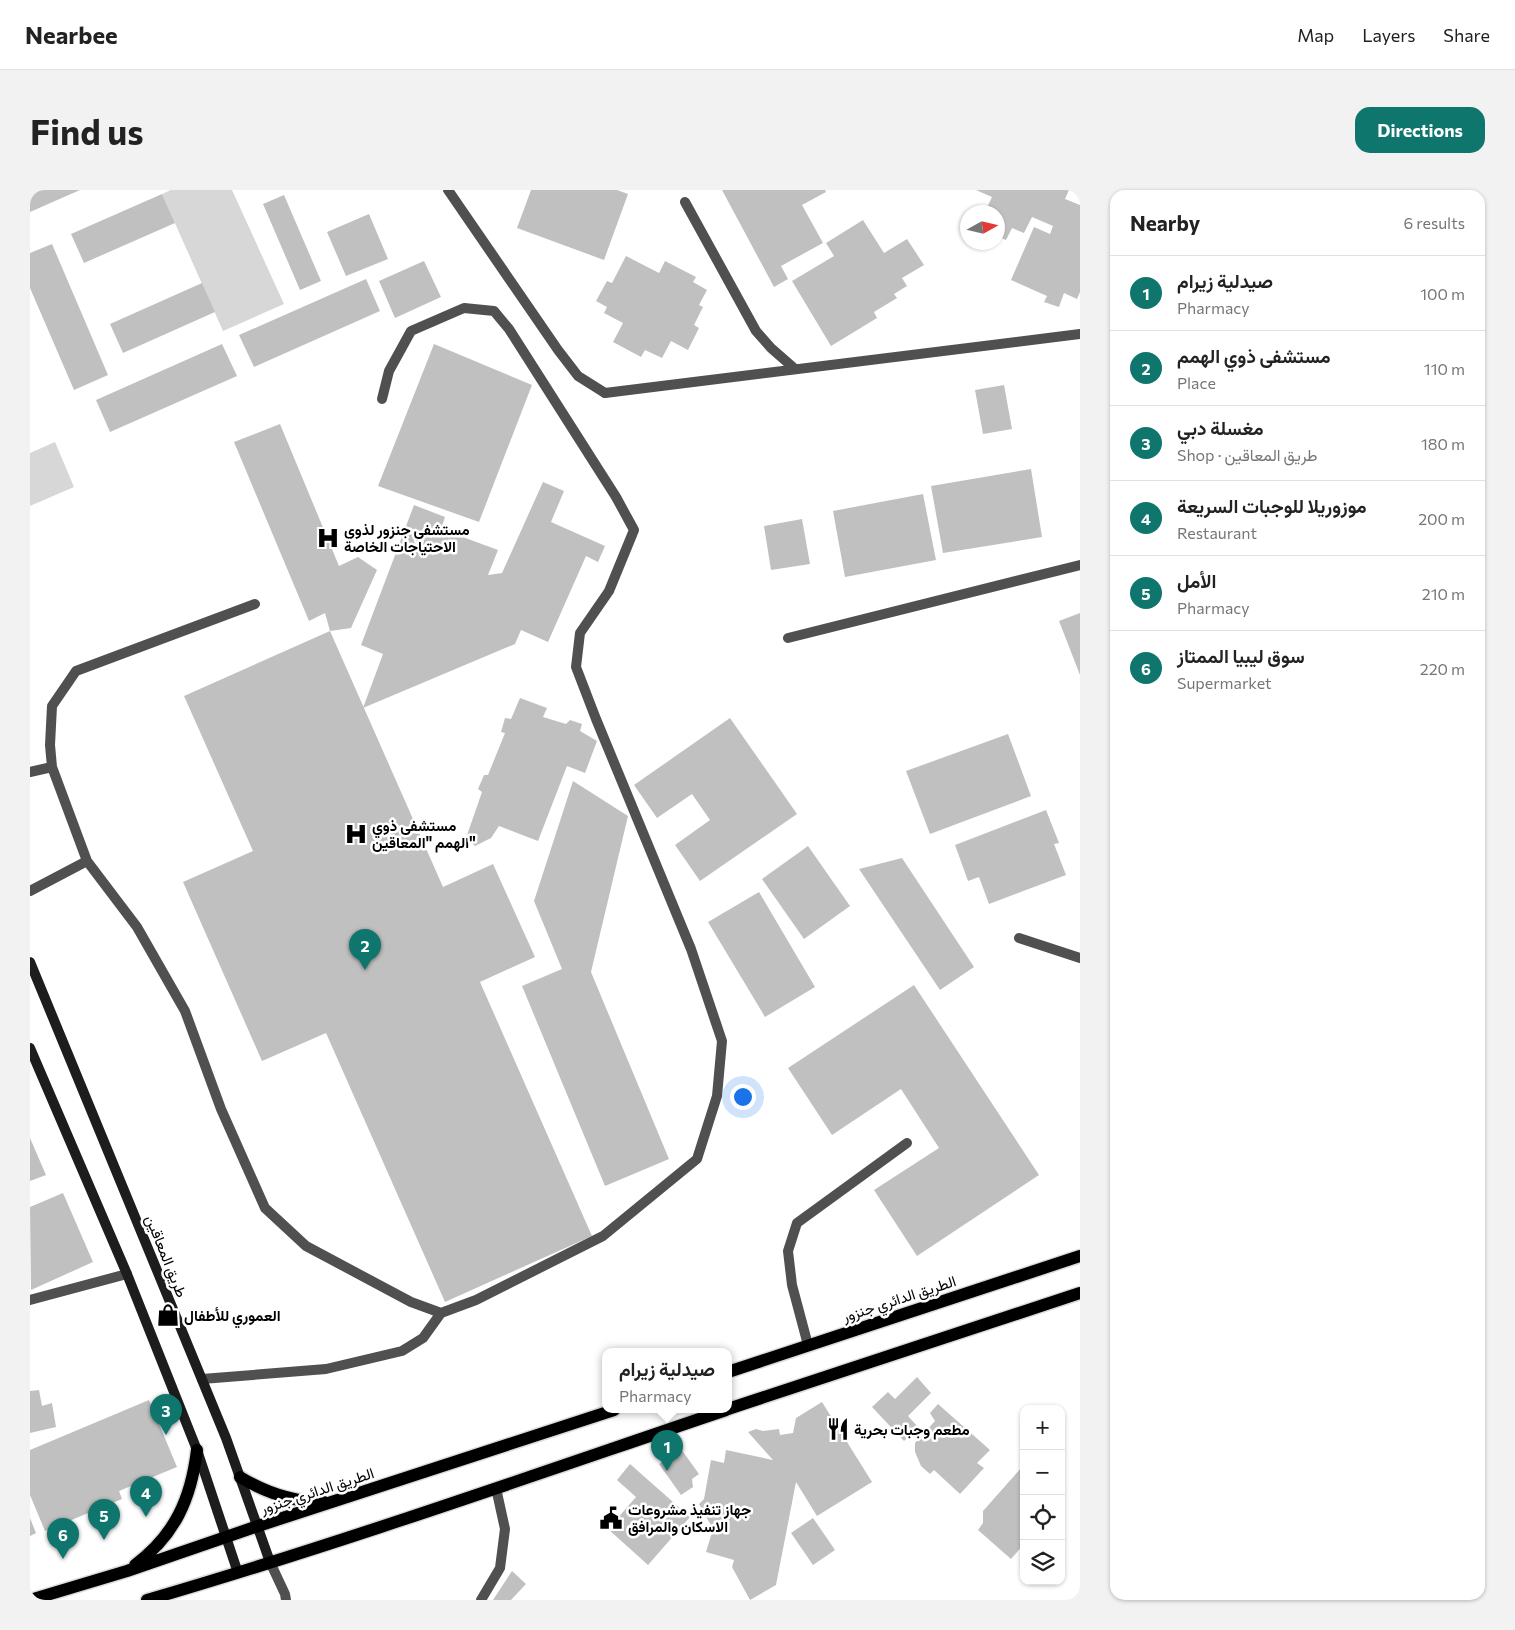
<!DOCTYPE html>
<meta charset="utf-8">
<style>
body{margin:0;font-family:Commissioner,Vazirmatn,sans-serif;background:#f2f2f2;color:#222}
.controls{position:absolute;right:15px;bottom:15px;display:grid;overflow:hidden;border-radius:10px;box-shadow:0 1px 4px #0004}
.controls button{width:45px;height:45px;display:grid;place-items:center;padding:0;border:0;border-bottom:1px solid #e0e0e0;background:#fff;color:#222;font:25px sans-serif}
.compass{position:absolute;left:930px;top:15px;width:45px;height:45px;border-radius:50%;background:#fff;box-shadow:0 1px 4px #0004;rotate:82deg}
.you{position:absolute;left:712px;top:906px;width:18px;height:18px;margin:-12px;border:4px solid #fff;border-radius:50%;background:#1a73e8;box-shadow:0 0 0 8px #1a73e833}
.badge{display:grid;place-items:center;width:32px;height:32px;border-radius:50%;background:#0f766e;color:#fff;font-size:16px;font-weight:700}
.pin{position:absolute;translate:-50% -41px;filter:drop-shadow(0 1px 2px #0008)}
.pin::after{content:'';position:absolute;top:26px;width:18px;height:15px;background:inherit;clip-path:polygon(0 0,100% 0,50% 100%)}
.popup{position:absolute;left:572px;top:1158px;width:130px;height:65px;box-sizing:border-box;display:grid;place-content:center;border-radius:10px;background:#fff;filter:drop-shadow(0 1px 4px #0005);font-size:16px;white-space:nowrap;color:#767676}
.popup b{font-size:19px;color:#222}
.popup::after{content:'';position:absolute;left:50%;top:100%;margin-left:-10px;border:10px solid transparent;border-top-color:#fff}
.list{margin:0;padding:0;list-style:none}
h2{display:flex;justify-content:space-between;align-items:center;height:65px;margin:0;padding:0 20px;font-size:21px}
h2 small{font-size:16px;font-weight:400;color:#767676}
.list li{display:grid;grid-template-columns:32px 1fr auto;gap:15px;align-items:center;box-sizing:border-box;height:75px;padding:0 20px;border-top:1px solid #e0e0e0}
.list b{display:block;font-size:19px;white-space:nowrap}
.list p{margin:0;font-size:16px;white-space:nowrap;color:#767676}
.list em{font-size:16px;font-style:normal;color:#767676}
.icon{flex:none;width:28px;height:28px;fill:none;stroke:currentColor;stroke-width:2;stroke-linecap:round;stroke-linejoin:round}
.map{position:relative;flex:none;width:1050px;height:1410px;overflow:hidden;border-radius:15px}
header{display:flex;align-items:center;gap:30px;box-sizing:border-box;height:70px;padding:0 25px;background:#fff;border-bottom:1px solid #e0e0e0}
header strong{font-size:24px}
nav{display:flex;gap:28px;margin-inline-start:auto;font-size:18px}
.intro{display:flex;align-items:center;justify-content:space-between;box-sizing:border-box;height:120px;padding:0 30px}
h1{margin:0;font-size:35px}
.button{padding:12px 22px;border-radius:15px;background:#0f766e;color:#fff;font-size:18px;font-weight:700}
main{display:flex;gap:30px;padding:0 30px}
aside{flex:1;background:#fff;border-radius:15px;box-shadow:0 1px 4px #0004}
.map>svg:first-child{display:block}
.green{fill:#d7d7d7}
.building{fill:#c0c0c0}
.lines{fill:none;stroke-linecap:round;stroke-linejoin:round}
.primary-casing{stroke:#dbdbdb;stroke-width:15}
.lane{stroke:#505050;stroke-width:10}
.street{stroke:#505050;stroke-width:10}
.secondary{stroke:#1d1d1d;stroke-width:10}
.primary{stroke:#000;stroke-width:12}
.labels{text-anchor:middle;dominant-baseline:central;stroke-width:5;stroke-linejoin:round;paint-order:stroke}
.poi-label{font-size:15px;font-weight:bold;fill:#000;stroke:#fff;text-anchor:start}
.street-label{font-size:15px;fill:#000;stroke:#fff}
</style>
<header>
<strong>Nearbee</strong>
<nav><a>Map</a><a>Layers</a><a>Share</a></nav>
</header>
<div class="intro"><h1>Find us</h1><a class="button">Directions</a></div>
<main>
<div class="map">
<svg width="1050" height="1410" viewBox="0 0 1050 1410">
<rect width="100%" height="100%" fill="#fff"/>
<!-- green -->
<path class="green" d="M141 0H202L254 114 193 141 132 4Z
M25 252 44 297 0 316V263Z"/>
<!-- building -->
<path class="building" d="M0 0H50L0 22Z
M501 0H587L598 4 574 70 487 38Z
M692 0H795L796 2 772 15 793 53 751 76 758 89 744 97Z
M946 0H1039L1035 9 1050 15V102L1047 109 1034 103 1029 117 1014 112 1017 106 981 90 1004 37 1020 44 1023 36 1002 27 994 43 982 38 976 50 968 47V22H955L962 7Z
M132 4 145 33 54 73 41 44Z
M254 5 291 91 270 100 233 14Z
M339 24 358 69 316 86 297 42Z
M833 30 854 63 877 49 894 75 872 88 877 96 864 104 867 108 844 122 847 128 801 156 762 91 804 66 796 53Z
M22 54 78 185 44 200 0 98V63Z
M596 66 629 83 635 71 666 87 663 92 677 100 669 115 673 117 664 135 669 138 658 160 641 151 632 168 615 160 611 167 583 152 593 133 574 123 577 117 566 111 577 91 582 93Z
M394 71 411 107 365 128 349 91Z
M336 89 350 121 224 177 209 145Z
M172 93 185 122 93 163 80 134Z
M192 154 207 186 80 242 66 210Z
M404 154 502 195 449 332 348 296Z
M974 195 982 239 953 244 945 200Z
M250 234 309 376 328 367 347 380 321 438 300 441 295 423 279 431 204 252Z
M1001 279 1012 347 913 363 901 296Z
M513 292 534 301 521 332 575 356 568 372 556 366 518 452 491 440 485 454 333 518 353 464 331 455 384 315 415 327 411 339 468 360 458 385 472 383Z
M893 304 906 370 815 387 803 321Z
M772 329 780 374 741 380 734 336Z
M1050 423V485L1029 431Z
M300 441 413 697 463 674 505 767 450 792 562 1046 415 1112 296 843 232 871 153 692 223 661 154 506Z
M490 508 517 518 513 527 536 534 540 530 552 534 550 541 567 551 555 583 537 576 508 651 469 636 461 648 445 656 436 648 452 602 448 599 454 585H458L475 543 471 542 475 528 481 529Z
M700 528 767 624 670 691 645 655 680 630 662 604 627 628 604 595Z
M978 544 1001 606 900 644 876 581Z
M543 591 598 626 561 782 639 969 575 996 492 796 532 779 504 711Z
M1016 620 1029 653 1024 654 1036 685 959 714 949 687 938 691 925 655Z
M778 656 820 716 774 749 732 689Z
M872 668 944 777 910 800 829 679Z
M729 702 785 797 735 827 678 732Z
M884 795 1009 985 887 1066 844 1000 909 958 871 899 802 945 758 878Z
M0 948 16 985 0 991Z
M33 1003 63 1072 1 1100 0 1017Z
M887 1187 901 1203 878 1226 888 1237 874 1251 842 1217 858 1202 865 1209Z
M9 1200 12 1216 22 1213 26 1237 0 1243V1201Z
M119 1210 147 1277 89 1301 92 1309 15 1341 0 1305V1260Z
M792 1212 842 1292 787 1326 766 1292 746 1395 720 1410 702 1377 704 1370 676 1362 683 1339 669 1314 674 1309 681 1270 694 1273 696 1260 743 1270 718 1242 726 1239 733 1241 749 1239 750 1245 763 1243 766 1228Z
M908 1214 960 1260 947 1273 954 1278 930 1304 904 1280 900 1284 891 1276 885 1262V1253L905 1231 900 1223Z
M651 1259 669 1284 662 1289 663 1297 651 1305 629 1274Z
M600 1274 660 1327 618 1375 578 1339 606 1307 587 1290Z
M991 1278 994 1281V1354L981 1369 948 1340 953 1333V1321Z
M0 1328 6 1343 0 1346Z
M783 1328 805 1360 783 1375 761 1343Z
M482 1381 496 1394 481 1410H463Z"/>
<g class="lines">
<defs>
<path id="primary" d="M698 1182 1050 1066
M698 1219 1050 1103
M210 1287C236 1303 263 1312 294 1312
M105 1375C145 1345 161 1309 167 1260
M0 1410 97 1381 228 1336 584 1220
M117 1410C312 1353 504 1285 696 1220"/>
</defs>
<!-- primary casing -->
<use href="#primary" class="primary-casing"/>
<!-- lane -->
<path class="lane" d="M418 0 528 160 548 186 575 203
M655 12 726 141 741 158 765 179
M0 582 22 577
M57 671 107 737 155 821 191 919 235 1018 276 1056 381 1112 411 1123 446 1110 573 1046 667 969 687 906 692 851 661 759 566 529 546 477 550 443 579 401 604 340 586 307 479 139 464 121 434 118 381 141 359 181 352 209
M0 701 57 671 22 577 20 555 22 516 46 481 225 414
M989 748 1050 768
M778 1155 762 1095 758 1061 767 1033 877 953
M172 1189 296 1179 372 1161 393 1148 411 1123
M240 1372 255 1404 256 1410
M451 1410 470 1378 475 1339 466 1298"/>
<!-- street -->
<path class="street" d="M575 203 1050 144
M758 448 1050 375
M0 1110 97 1084"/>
<!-- secondary -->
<path class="secondary" d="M0 772 196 1248 240 1372
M0 858 97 1084 167 1260 208 1383"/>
<!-- primary -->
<use href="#primary" class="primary"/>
</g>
<!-- icons -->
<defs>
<symbol id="hospital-bare" viewBox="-9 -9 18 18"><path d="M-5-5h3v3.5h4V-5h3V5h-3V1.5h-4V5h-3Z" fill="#000" stroke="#fff" stroke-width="2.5" paint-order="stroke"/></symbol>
<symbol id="shop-bare" viewBox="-9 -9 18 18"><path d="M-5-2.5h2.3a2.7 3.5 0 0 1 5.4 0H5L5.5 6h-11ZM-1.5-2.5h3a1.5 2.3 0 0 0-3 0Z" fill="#000" stroke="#fff" stroke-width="2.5" paint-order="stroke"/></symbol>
<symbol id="restaurant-bare" viewBox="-9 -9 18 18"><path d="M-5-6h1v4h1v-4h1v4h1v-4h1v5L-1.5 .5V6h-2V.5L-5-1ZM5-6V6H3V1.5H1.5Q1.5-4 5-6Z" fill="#000" stroke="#fff" stroke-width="2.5" paint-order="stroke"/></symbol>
<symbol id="civic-bare" viewBox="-9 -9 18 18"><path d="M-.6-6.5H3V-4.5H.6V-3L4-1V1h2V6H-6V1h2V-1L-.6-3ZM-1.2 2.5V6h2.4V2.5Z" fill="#000" stroke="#fff" stroke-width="2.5" paint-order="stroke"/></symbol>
</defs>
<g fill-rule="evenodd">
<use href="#hospital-bare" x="282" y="332" width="32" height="32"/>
<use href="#hospital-bare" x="310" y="628" width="32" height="32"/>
<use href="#shop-bare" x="122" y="1109" width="32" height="32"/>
<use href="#restaurant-bare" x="792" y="1223" width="32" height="32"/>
<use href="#civic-bare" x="565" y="1312" width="32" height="32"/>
</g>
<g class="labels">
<!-- poi labels -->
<g class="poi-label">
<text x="314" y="339">مستشفي جنزور لذوي<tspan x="314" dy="17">الاحتياجات الخاصة</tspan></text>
<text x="342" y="635">مستشفى ذوي<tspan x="342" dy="17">الهمم "المعاقين"</tspan></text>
<text x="154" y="1125">العموري للأطفال</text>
<text x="824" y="1239">مطعم وجبات بحرية</text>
<text x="598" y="1319">جهاز تنفيذ مشروعات<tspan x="598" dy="17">الاسكان والمرافق</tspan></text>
</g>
<!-- street labels -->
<g class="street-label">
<text transform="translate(137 1066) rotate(68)">طريق المعاقين</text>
<text transform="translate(869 1108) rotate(-18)">الطريق الدائري جنزور</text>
<text transform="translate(287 1300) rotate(-18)">الطريق الدائري جنزور</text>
</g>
</g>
</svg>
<div class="controls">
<button>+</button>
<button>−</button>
<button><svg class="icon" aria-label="locate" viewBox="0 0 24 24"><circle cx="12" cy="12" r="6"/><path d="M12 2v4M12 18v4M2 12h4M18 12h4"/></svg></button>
<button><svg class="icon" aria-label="layers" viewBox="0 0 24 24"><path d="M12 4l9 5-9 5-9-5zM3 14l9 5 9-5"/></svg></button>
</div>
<svg class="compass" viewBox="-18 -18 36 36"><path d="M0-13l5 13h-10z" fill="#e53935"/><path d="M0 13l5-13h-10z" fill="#767676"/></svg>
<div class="you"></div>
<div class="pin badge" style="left:637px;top:1281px">1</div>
<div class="popup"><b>صيدلية زيرام</b>Pharmacy</div>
<div class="pin badge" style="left:335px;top:780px">2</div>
<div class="pin badge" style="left:136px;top:1245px">3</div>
<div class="pin badge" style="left:116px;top:1327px">4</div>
<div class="pin badge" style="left:74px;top:1350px">5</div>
<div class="pin badge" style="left:33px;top:1369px">6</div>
</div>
<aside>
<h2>Nearby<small>6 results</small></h2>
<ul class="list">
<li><span class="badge">1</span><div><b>صيدلية زيرام</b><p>Pharmacy</p></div><em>100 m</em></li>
<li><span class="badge">2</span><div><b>مستشفى ذوي الهمم</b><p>Place</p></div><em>110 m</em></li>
<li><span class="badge">3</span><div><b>مغسلة دبي</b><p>Shop · طريق المعاقين</p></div><em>180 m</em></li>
<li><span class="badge">4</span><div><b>موزوريلا للوجبات السريعة</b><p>Restaurant</p></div><em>200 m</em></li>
<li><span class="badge">5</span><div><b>الأمل</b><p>Pharmacy</p></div><em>210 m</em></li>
<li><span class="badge">6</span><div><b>سوق ليبيا الممتاز</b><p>Supermarket</p></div><em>220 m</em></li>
</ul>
</aside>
</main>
